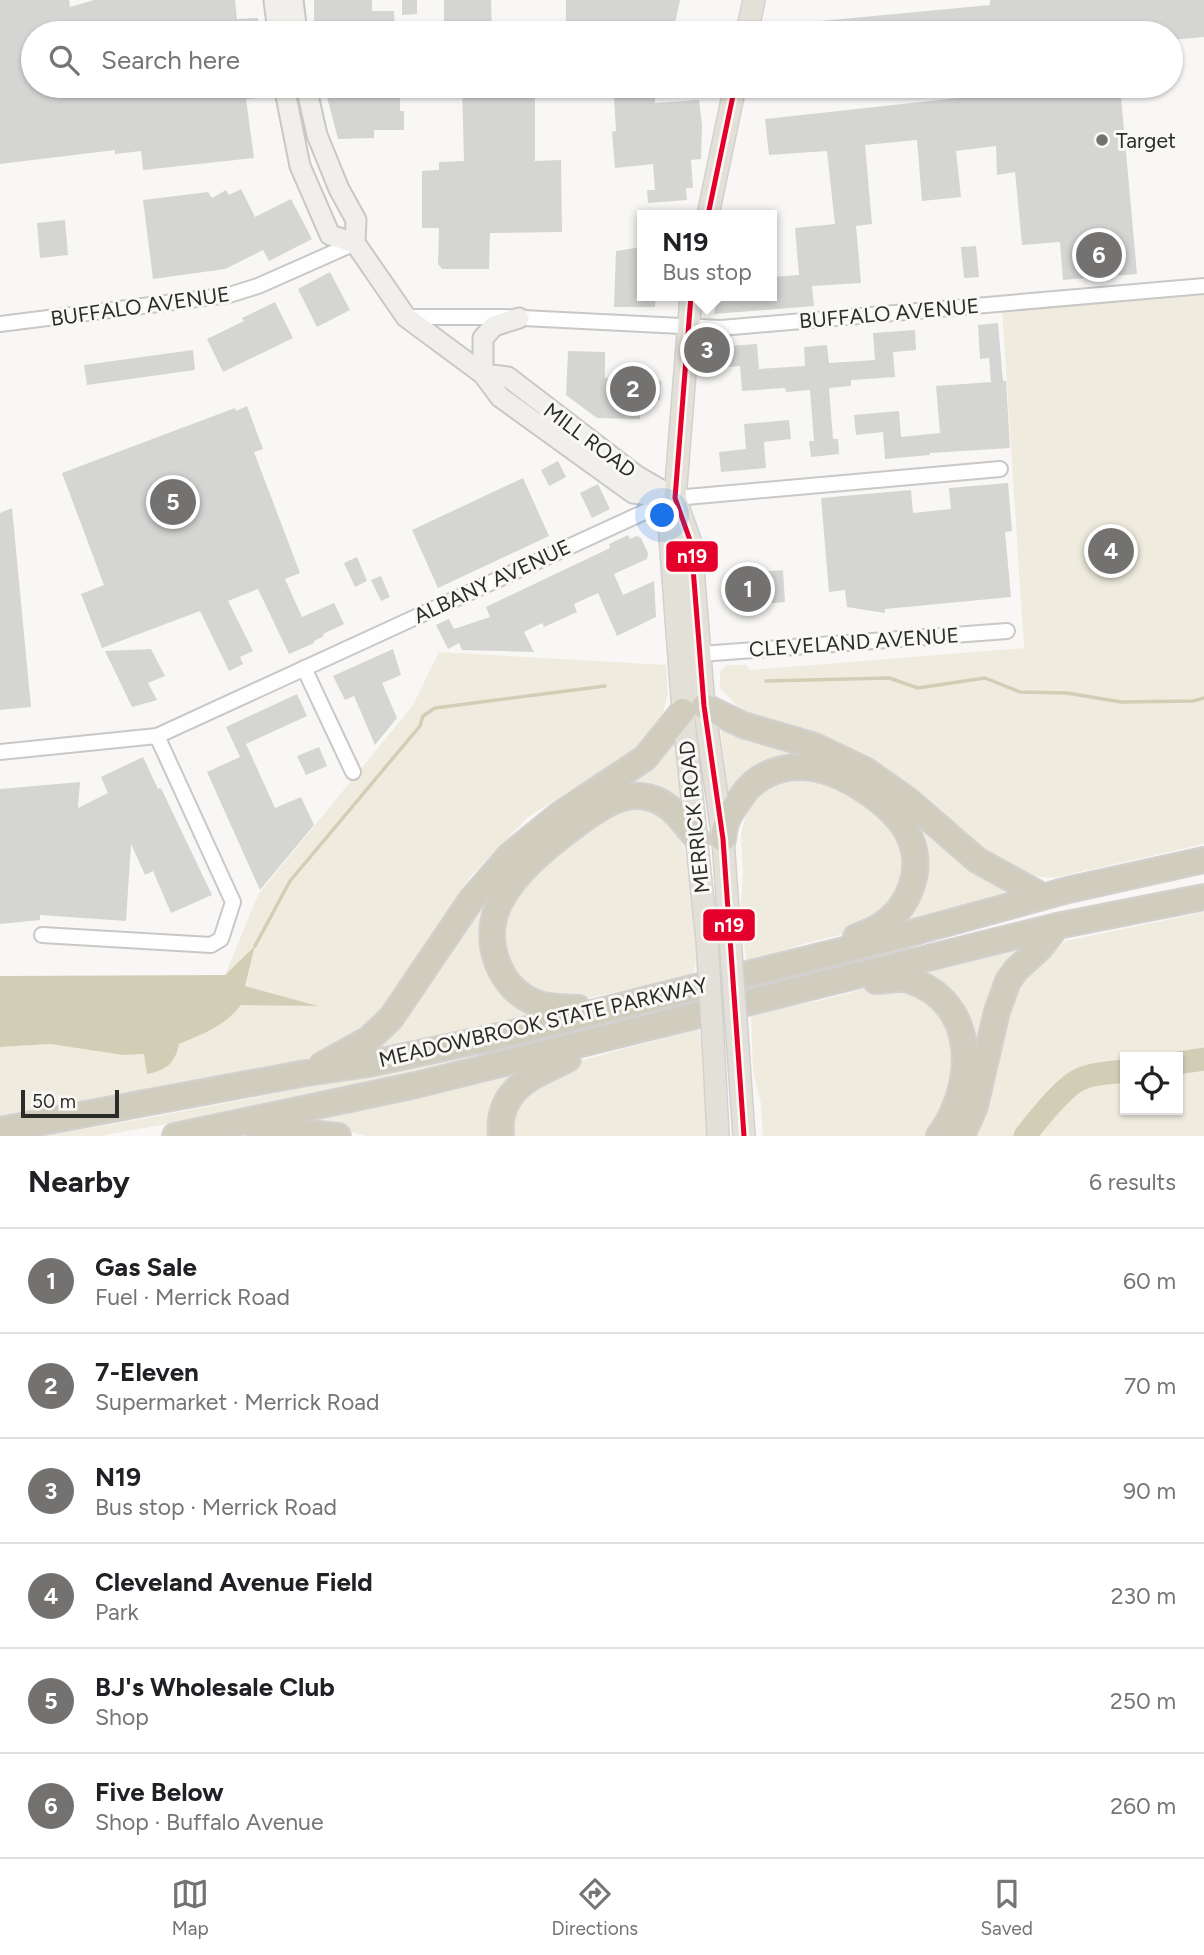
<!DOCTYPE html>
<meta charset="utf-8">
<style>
body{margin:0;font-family:Figtree,sans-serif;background:#f2f2f2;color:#202124}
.controls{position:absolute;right:21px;bottom:21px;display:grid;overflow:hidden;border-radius:0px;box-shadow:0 2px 5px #0004}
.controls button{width:63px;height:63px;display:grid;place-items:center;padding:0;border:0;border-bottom:2px solid #e0e0e0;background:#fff;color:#202124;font:35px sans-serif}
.scale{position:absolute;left:21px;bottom:18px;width:98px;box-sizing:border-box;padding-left:7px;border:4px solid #2b2b29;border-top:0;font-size:19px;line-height:24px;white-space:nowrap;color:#2b2b29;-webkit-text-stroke:5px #f9f8f4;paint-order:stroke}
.you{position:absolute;left:663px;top:516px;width:24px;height:24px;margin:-18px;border:5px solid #fff;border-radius:50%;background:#1a73e8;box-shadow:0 0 0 10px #1a73e833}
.badge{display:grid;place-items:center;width:46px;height:46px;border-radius:50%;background:#737270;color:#fff;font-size:23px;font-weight:700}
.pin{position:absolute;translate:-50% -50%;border:4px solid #fff;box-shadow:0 2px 7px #0006}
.popup{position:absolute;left:637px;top:210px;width:140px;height:91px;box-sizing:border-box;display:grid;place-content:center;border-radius:0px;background:#fff;filter:drop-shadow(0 2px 5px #0005);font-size:23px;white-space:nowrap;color:#757577}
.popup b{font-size:26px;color:#202124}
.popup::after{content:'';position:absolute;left:50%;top:100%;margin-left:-14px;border:14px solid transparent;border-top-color:#fff}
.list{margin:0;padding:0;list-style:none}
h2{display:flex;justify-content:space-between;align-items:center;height:91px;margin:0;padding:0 28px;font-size:30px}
h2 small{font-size:23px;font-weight:400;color:#757577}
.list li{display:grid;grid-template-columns:46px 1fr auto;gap:21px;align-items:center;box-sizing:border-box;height:105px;padding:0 28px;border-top:2px solid #e0e0e0}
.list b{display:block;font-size:26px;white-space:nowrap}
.list p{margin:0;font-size:23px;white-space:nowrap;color:#757577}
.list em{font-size:23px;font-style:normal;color:#757577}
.icon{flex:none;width:38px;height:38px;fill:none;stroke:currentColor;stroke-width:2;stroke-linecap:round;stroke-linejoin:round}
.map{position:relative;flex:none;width:1204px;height:1136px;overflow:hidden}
.search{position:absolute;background:#fff;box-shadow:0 2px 5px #0004;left:21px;right:21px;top:21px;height:77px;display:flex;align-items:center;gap:18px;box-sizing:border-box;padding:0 24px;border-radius:38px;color:#757577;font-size:26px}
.sheet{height:721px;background:#fff}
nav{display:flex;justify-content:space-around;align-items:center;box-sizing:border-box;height:98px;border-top:2px solid #e0e0e0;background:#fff;font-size:19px;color:#757577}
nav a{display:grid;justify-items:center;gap:4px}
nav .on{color:#737270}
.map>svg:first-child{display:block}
.green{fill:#efecdf;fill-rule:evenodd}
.water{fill:#d2ceb6}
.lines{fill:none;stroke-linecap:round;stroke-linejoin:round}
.stream{stroke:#d2ceb6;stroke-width:3.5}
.river{stroke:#d2ceb6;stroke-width:23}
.building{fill:#d5d5d3}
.minor-casing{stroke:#c9c8c7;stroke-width:18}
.secondary-casing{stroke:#c9c8c7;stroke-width:23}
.primary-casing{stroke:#d2d1d0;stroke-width:24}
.motorway-casing{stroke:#d2d1d0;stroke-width:28}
.minor{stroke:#fefefe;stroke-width:14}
.secondary{stroke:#f0efeb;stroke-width:19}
.primary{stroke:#e3e1d7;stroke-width:21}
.motorway{stroke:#d0cdbe;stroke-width:24}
.primary-bridge-casing{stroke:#d2d1d0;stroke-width:24;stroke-linecap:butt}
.primary-bridge{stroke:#e3e1d7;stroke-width:21}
.bus-1-casing{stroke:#f9f8f4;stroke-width:10}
.bus-1{stroke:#e4002b;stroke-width:5}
.poi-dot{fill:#737270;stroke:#f9f8f4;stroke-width:2.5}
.labels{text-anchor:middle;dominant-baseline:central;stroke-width:6;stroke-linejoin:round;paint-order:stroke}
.poi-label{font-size:21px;fill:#2b2b29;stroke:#f9f8f4;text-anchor:start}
.street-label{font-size:21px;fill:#2b2b29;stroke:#f9f8f4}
.line-badge{stroke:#f9f8f4;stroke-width:2.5}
.badge-label{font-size:19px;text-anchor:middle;font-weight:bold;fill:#fff}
</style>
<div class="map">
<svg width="1204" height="1136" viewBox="0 0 1204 1136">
<rect width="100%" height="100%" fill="#f8f7f5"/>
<!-- green -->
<path class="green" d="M1204 292V844L1053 878 1020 875 736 714 739 708 720 688V672L726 665H746L750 670 1024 648 1002 309Z
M439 652 666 665 668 694 660 724 644 744 528 817 472 875 419 952 390 1007 331 1055 110 1096 74 1109 0 1120V1047L50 1044 123 1055 145 1054 147 1074C157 1064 168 1050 180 1043 205 1030 223 1029 241 1004L315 1006 245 986 255 948 225 975 258 895 413 705Z
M720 724 841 764 1009 884V893L883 930 923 852 825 765 728 796Z
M674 738 687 806 682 809C670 797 656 791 639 791 596 790 506 868 491 908 485 924 485 950 491 966 498 985 522 999 537 1010V1015L479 1030 366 1053V1049C393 1029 410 1004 428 976 452 940 477 901 506 868 555 815 625 790 674 738Z
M790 773 823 776 895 822 910 852 897 906 852 932 799 945 747 964 740 914 743 874 741 833 750 801 758 787Z
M656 804 680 837 685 852 698 945 694 973 696 981 673 980 559 1004 509 975 501 921 514 893 573 838 613 810Z
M1204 912V1136H965L1009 997 1035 962 1066 941ZM1125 1057H1178V1110H1125Z
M1034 940 974 1054 926 978 927 969Z
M878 984 926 994 955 1023 962 1063 935 1136H763L761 1104 753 1071 751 1010C795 1008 836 998 878 984Z
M697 1026 708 1058 709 1096 707 1136H510L514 1114 521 1094 569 1064 679 1034Z
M541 1038V1043L344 1090 233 1112 100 1136H40C208 1110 374 1073 541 1038Z
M535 1066 495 1136H366L320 1124 318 1120Z"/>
<!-- water -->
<path class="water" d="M255 946 245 986 318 1006 241 1005C225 1026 203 1034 179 1044 175 1064 166 1070 147 1074L144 1054 123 1055 50 1044 0 1047V976L225 975Z"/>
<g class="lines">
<!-- stream -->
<path class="stream" d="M766 681 889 678 918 688 985 678 1020 692 1067 693 1121 702 1193 701 1204 698
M255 946 290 881 420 726 423 716 435 708 605 686"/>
<!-- river -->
<path class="river" d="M1178 1063 1204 1059
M1025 1136C1036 1121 1060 1092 1075 1082 1090 1073 1109 1073 1125 1071"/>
</g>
<!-- building -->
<path class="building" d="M0 0H69L70 7 94 0H235L237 19 258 18 260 33H33V86H267L269 97 246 99 254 158 143 170 141 151 115 154V150L0 164Z
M314 0H372V11H394L395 30 372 31V33H314Z
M402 0H417V14L402 15Z
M444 0H491L492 33H444Z
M566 0H680L673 33H566Z
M990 0H1204V37L1171 40V33H768V26L990 5Z
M324 86H400V111H404V130H374V138L338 139Z
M462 86H535V161L561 160 562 232 490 233 489 269H442L438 264 439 228H422V171L439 170V162L464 161Z
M993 86H1120L1137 274 1063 280 1060 242 1022 245 1015 172 997 175 996 146 956 151 961 197 922 201 917 140 865 145 872 224 856 226 861 283 812 286 814 306 714 314 718 296H772V277L799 275 795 228 835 224 827 151 769 155 765 119 994 94Z
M655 94V103L699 100 702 125 701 159 691 160 693 188H686L687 200 648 203 647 190H655L653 164 615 168 612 132 616 131 614 97Z
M241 189 255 217 291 199 312 239 269 261 263 250 225 269 153 279 143 200 208 192 212 198 226 190 229 195Z
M65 220 68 255 40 258 37 223Z
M976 246 979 277 964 278 961 247Z
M642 247V296H656L655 307H614L616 251Z
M330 272 350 310 317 327 298 289Z
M275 302 293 338 223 372 207 339 244 321 242 318Z
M998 323 1003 381H1006L1010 448 930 453V455L885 459 883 432 856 435 854 415 899 411 901 437 940 433 936 386 991 382 989 358 980 359 978 325Z
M915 330 916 350 893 352 895 377 851 380V386L829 388 833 439H838L839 454 811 457 809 441H814L810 390 786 392 785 388 742 391 740 366 718 368 716 347 757 344 759 369 805 366 804 347 827 345 829 363 875 360 873 333Z
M193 350 195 370 87 385 84 365Z
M568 351 605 352V378L621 377 661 381 660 400 641 399 640 419 597 418 566 395Z
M247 406 263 449 254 452 300 573 285 579 302 617 334 603 344 624 323 634 324 636 314 641V643L289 654 258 589 228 601 253 651 240 657 243 664 229 671 200 611 102 648 81 594 104 585 62 473 235 408 236 411Z
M789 420 791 439 764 442 766 468 721 472 719 452 746 449 744 424Z
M558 461 566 477 549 486 541 470Z
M523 478 549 536 438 588 412 530Z
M1008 483 1012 531 1005 532 1011 597 885 609V613L847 607 845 590 829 592 821 498 911 490 913 513 951 509 949 488Z
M598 484 610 509 592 518 580 493Z
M12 508 31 707 0 710V513Z
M628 535 630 539 637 536 641 538 648 553 647 559 614 574 623 595 654 581 656 617 617 636 598 593 574 604 577 612 544 627 542 623 524 632 534 652 462 650 459 643 448 649 436 625 449 619 454 629 490 617 486 607 610 548 609 544Z
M357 557 367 581 355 587 344 563Z
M783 570 785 602 761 604V600L731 602 729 580 759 578 758 572Z
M381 576 390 597 381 601 371 580Z
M151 649 165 676 148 683 157 700 132 707 105 651Z
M393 649 401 675 382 683 397 718 375 745 354 696 345 700 333 676Z
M297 694 307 716 246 744 275 808 301 797 314 825 260 890 207 772 240 757 226 727Z
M319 747 327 766 306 775 297 756Z
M143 757 158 789 161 788 212 895 171 913 153 871 145 875 131 844 126 921 40 915V920L0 924V789L80 782 78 808 108 793 101 777Z"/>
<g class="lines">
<defs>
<path id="minor" d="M406 317H503L721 328 1204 286
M0 324 229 295 258 286 355 243
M700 654 1007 631
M304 668 353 772
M0 752 157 736 675 498 1000 469
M42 935 211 945 221 939 233 902 157 736"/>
<path id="secondary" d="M274 0 278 33
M293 0 297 33
M284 86 300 166 330 235 355 243
M306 86 317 135 339 189 356 220 355 243 406 317 483 374 500 397 633 493 675 498
M483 374 508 377 637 476 668 494
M483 374V338L494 326 519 318"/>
<path id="primary" d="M747 33 754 0
M708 215 735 86
M691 296 675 498 669 524 683 711 707 940
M675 498 691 543 704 706 723 839 730 939
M738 1048 744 1136
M714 1057 718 1136"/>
<path id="motorway" d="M704 706 743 725 815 746 865 770 909 801 977 860 1042 896
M723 839C725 819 730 813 742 796 757 773 786 764 812 768 845 772 897 807 910 838 924 870 909 908 880 926 873 931 864 934 856 937
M876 981C886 981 900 977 909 980 979 1002 976 1086 939 1136
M578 1008C565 1007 548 1008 536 1003 498 988 482 940 499 904 515 871 549 845 577 824 594 812 618 794 640 796 668 798 681 819 697 839
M322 1065 369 1039 391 1018 471 900 510 855 559 815 645 758 683 711
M257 1128 338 1136
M0 1130 306 1073 368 1064 504 1035 900 936 1068 890 1204 860
M175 1136 416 1085 1057 926 1204 897
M501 1136C496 1089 533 1076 568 1059
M962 1136 975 1106 997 1011 1008 981 1016 970 1040 948 1057 926"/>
</defs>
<!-- minor casing -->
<use href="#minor" class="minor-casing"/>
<!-- secondary casing -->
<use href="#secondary" class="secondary-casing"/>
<!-- primary casing -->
<use href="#primary" class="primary-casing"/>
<!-- motorway casing -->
<use href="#motorway" class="motorway-casing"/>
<!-- minor -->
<use href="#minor" class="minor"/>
<!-- secondary -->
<use href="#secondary" class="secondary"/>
<!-- primary -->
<use href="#primary" class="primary"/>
<!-- motorway -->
<use href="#motorway" class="motorway"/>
<defs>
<path id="primary-bridge" d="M730 939 738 1048
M707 940 714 1057"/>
</defs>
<!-- primary-bridge casing -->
<use href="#primary-bridge" class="primary-bridge-casing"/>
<!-- primary-bridge -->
<use href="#primary-bridge" class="primary-bridge"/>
<defs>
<path id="bus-1" d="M708 215 735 86
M691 296 675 498 691 543 704 706 723 839 744 1136"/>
</defs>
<!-- bus-1 casing -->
<use href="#bus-1" class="bus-1-casing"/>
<!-- bus-1 -->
<use href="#bus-1" class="bus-1"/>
</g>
<!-- markers -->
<circle class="poi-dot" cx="1102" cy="140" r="7"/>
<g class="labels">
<!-- poi labels -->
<g class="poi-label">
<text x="1116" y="140">Target</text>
</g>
<!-- street labels -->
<g class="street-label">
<text transform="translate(140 306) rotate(-8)">BUFFALO AVENUE</text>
<text transform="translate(889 313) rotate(-5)">BUFFALO AVENUE</text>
<text transform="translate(590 440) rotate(37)">MILL ROAD</text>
<text transform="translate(492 581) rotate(-25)">ALBANY AVENUE</text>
<text transform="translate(854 642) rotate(-4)">CLEVELAND AVENUE</text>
<text transform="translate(694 817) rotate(-96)">MERRICK ROAD</text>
<text transform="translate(543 1022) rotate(-13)">MEADOWBROOK STATE PARKWAY</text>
</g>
</g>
<g class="line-badge">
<rect x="665" y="540" width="54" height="33" rx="7" fill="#e4002b"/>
<rect x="702" y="908" width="54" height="34" rx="7" fill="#e4002b"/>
</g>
<g class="badge-label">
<text x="692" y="563">n19</text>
<text x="729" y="932">n19</text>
</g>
</svg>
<div class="controls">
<button><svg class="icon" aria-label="locate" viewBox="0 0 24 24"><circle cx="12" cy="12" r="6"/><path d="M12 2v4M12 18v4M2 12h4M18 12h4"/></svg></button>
</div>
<div class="scale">50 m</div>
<div class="you"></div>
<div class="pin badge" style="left:748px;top:589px">1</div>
<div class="pin badge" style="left:633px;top:389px">2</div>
<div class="pin badge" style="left:707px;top:350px">3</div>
<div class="popup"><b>N19</b>Bus stop</div>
<div class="pin badge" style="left:1111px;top:551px">4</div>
<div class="pin badge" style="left:173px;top:502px">5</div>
<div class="pin badge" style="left:1099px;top:255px">6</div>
<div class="search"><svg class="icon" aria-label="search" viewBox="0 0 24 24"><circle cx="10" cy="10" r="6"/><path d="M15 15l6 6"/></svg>Search here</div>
</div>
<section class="sheet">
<h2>Nearby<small>6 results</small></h2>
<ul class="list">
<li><span class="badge">1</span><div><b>Gas Sale</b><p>Fuel · Merrick Road</p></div><em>60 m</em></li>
<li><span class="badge">2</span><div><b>7-Eleven</b><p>Supermarket · Merrick Road</p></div><em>70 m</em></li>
<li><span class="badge">3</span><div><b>N19</b><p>Bus stop · Merrick Road</p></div><em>90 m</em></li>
<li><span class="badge">4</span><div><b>Cleveland Avenue Field</b><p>Park</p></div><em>230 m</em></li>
<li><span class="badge">5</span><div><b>BJ's Wholesale Club</b><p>Shop</p></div><em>250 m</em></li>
<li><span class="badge">6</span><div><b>Five Below</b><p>Shop · Buffalo Avenue</p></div><em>260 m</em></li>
</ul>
</section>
<nav>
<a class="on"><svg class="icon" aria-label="map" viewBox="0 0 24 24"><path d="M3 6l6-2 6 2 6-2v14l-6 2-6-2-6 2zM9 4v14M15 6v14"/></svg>Map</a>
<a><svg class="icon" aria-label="directions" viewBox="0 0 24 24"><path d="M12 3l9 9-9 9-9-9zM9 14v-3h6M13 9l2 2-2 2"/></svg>Directions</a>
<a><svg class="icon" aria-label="saved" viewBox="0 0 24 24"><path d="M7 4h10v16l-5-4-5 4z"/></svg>Saved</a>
</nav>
